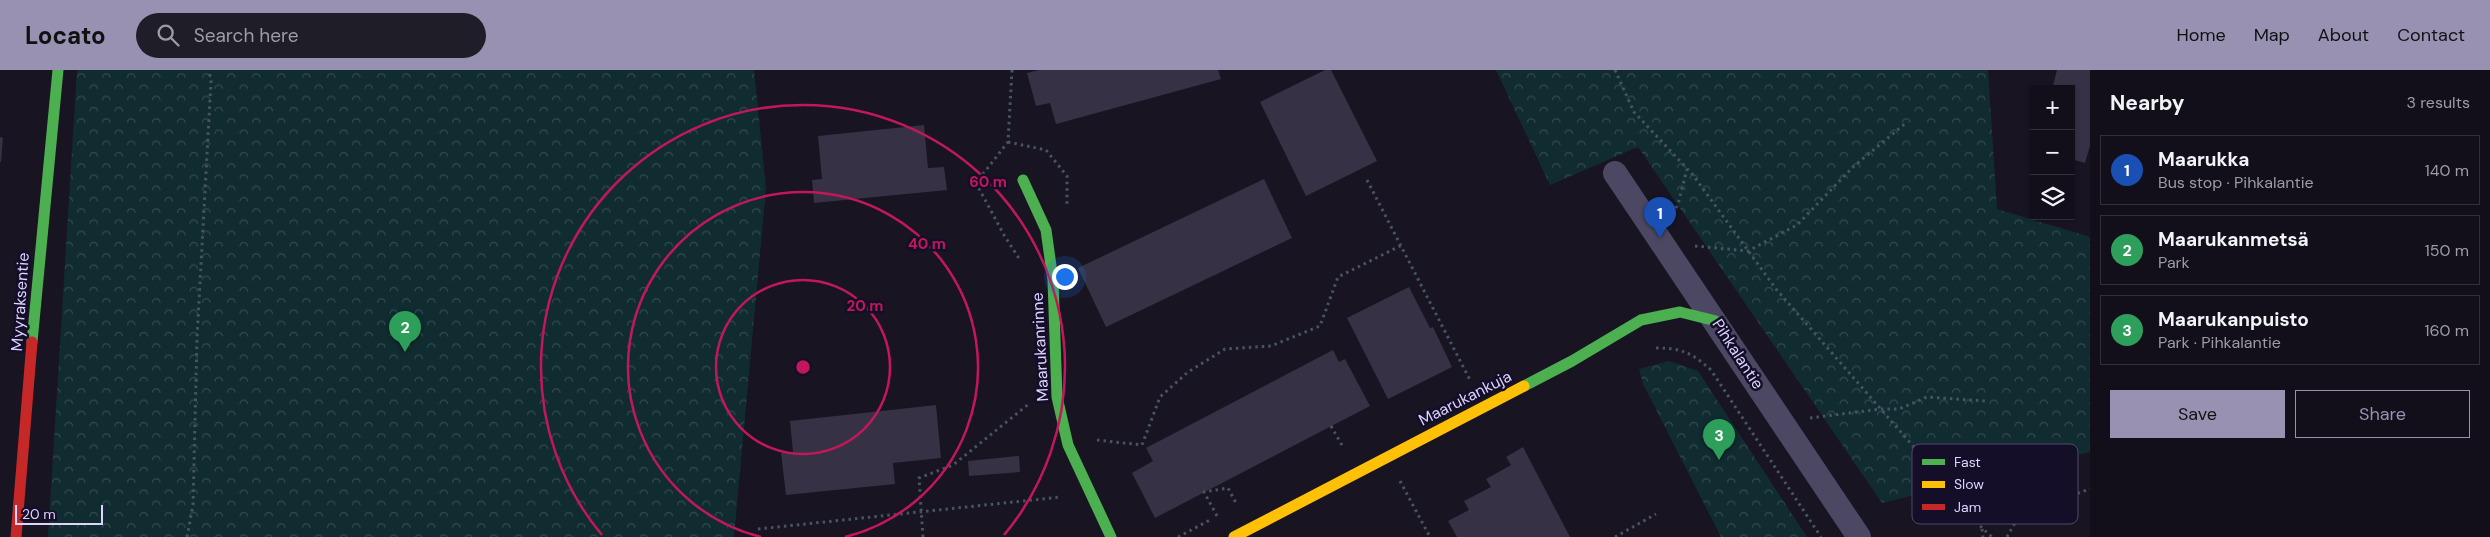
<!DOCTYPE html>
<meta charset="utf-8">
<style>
body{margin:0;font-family:"DM Sans",sans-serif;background:#1f1d27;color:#f1f3f6}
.controls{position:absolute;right:15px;top:15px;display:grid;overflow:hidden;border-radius:0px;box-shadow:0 1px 4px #0004}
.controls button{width:45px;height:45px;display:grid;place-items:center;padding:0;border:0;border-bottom:1px solid #312f39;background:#120f1a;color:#f1f3f6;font:25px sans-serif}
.scale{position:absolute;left:15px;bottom:12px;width:88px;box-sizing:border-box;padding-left:5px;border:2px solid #ddd4ff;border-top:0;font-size:14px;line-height:18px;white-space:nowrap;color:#ddd4ff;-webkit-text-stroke:4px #150e28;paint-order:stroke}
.you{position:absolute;left:1064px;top:206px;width:18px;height:18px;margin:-12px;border:4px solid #fff;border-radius:50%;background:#1a73e8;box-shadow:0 0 0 8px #1a73e833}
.badge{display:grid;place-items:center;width:32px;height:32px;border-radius:50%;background:#9891b2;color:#fff;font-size:16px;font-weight:700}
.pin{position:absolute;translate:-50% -41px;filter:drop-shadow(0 1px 2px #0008)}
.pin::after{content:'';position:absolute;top:26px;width:18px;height:15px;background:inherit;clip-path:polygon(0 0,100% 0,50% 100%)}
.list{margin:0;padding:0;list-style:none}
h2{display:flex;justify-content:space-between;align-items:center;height:65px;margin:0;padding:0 20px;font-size:21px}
h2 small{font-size:16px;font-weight:400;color:#9c9ca2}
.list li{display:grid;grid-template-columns:32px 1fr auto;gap:15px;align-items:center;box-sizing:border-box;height:70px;margin:0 10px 10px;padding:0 10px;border:1px solid #312f39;border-radius:0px}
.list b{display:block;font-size:19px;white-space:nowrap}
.list p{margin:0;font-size:16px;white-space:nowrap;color:#9c9ca2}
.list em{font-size:16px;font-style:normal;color:#9c9ca2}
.actions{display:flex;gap:10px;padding:15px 20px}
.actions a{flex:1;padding:11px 0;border:1px solid #9891b2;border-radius:0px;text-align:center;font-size:18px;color:#9891b2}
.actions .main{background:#9891b2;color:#111}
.icon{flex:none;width:28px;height:28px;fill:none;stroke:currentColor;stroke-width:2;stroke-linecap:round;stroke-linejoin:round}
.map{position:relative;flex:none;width:2090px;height:467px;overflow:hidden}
header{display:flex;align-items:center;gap:30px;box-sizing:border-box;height:70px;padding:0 25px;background:#9891b2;color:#111}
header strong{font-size:24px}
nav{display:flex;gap:28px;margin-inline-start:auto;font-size:18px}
.search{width:350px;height:45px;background:#1f1d27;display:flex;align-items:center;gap:12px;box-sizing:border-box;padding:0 18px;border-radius:28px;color:#9c9ca2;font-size:19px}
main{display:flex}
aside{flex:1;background:#120f1a}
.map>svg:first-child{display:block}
.forest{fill:url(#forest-crowns)}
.building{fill:#363144}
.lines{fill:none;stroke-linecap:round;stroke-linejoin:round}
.path{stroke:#475464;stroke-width:3;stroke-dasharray:2.5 4;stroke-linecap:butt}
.street{stroke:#4c4863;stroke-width:24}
.fast{stroke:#4caf50;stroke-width:11}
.slow{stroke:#ffc107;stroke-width:11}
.jam{stroke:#c62828;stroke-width:11}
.ring{fill:none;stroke:#c2185b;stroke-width:2.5}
.labels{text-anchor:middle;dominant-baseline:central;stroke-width:5;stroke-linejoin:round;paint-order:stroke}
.street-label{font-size:16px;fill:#ddd4ff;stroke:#150e28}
.key{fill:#150e28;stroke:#514968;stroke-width:1}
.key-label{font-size:14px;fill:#ddd4ff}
.centre{fill:#c2185b;stroke:#150e28;stroke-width:2.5}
.ring-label{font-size:15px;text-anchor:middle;font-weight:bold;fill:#c2185b;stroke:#150e28;stroke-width:5;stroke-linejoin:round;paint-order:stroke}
</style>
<header>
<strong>Locato</strong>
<div class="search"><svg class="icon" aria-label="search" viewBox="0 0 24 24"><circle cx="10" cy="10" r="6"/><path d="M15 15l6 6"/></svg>Search here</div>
<nav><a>Home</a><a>Map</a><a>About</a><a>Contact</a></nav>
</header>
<main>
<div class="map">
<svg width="2090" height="467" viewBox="0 0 2090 467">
<defs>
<pattern id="forest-crowns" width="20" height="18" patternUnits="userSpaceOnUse" patternTransform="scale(1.25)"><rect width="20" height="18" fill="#112c30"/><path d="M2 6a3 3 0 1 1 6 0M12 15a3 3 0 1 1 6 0" fill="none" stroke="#334a4f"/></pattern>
</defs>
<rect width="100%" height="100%" fill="#181422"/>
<!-- forest -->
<path class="forest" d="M77 0H754L766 118 734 467H48Z
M1496 0H1988L1997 139 2090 167V382L1882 433 1638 77 1550 115Z
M1669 291 1698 301 1807 467H1721L1643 314 1639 299Z"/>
<!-- building -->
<path class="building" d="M1039 0H1218L1221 9 1056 54 1050 33 1036 36 1027 3Z
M1325 0H1331L1377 91 1306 126 1260 32Z
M2057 0H2090V76L2085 93 2071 89V19H2052Z
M924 55 928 98 944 97 947 120 814 133 812 110 822 109 818 66Z
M0 67 3 68 1 92H0Z
M1264 109 1292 168 1106 257 1078 198Z
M1409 217 1430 258 1433 257 1452 297 1388 329 1347 248Z
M1333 280 1339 292 1345 289 1370 336 1155 448 1132 403 1153 391 1146 378Z
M936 335 941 388 893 393 895 414 786 425 781 383 793 382 790 351Z
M1523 377 1570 467H1457L1448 451 1469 440 1464 431 1491 417 1486 409 1511 395 1506 387Z
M1019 386 1020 402 969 406 968 391Z"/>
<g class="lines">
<!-- path -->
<path class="path" d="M1012 0 1008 72 976 113 1004 165 1020 190
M1615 0 1634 42 1693 105 1776 219 1920 384 1962 409 1998 427 2026 433 2055 431 2090 419
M1008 72 1046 80 1067 106V135
M1367 110 1471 312
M1673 144 1678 134 1687 99
M1695 176 1748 181 1797 155 1853 97 1907 52
M1656 278C1682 278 1692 283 1711 300L1821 467
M1810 348 1881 339H1899L1927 327 1985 331
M1331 356 1343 377
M1097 370 1142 375 1160 327 1188 302 1225 279 1271 276 1320 256 1338 207 1402 175
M1922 386 1982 458 1992 467
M1400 411 1430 467
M1217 446 1204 422 1228 418 1237 435
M758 459 1061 427
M1982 459 1983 467
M187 467 193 435 197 268 211 11 209 0
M923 467 919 408 953 395 1030 333
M1178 467 1210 450
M1615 467 1656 444
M2007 467 2026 433"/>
<!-- street -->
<path class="street" d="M1615 103 1859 467"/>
<!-- fast -->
<path class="fast" d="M1023 110 1046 160 1053 210 1057 327 1068 375 1111 467
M32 272 58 0
M1524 316 1572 291 1641 250 1680 242 1716 251"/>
<!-- slow -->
<path class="slow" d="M1234 467 1524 316"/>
<!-- jam -->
<path class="jam" d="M16 467 32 272"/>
</g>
<!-- distance rings -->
<g class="ring">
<circle cx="803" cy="297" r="87"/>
<path d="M761 467A175 175 0 1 1 845 467"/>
<path d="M602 465A262 262 0 1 1 1004 465"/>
</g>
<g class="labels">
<!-- street labels -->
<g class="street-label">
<text transform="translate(20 232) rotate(-86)">Myyraksentie</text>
<text transform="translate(1040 277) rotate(-93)">Maarukanrinne</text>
<text transform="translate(1738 284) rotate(57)">Pihkalantie</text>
<text transform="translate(1465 328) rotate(-27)">Maarukankuja</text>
</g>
</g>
<!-- legend -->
<rect x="1912" y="374" width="166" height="80" rx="8" class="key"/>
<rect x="1922" y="389" width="23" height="6" fill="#4caf50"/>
<rect x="1922" y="411" width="23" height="7" fill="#ffc107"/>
<rect x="1922" y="434" width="23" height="6" fill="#c62828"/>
<g class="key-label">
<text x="1954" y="397">Fast</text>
<text x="1954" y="419">Slow</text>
<text x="1954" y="442">Jam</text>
</g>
<circle cx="803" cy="297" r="8" class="centre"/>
<g class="ring-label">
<text x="988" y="117">60 m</text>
<text x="927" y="179">40 m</text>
<text x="865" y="241">20 m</text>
</g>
</svg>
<div class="controls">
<button>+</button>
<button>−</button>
<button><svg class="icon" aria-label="layers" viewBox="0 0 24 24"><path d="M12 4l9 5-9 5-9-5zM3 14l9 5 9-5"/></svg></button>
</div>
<div class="scale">20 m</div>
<div class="you"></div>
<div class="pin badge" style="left:1660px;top:168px;background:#1a4fb4">1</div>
<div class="pin badge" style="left:405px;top:282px;background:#2e9e5b">2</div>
<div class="pin badge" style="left:1719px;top:390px;background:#2e9e5b">3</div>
</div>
<aside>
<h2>Nearby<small>3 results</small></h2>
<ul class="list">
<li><span class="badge" style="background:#1a4fb4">1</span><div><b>Maarukka</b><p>Bus stop · Pihkalantie</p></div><em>140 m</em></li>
<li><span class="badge" style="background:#2e9e5b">2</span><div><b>Maarukanmetsä</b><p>Park</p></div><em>150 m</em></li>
<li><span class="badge" style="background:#2e9e5b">3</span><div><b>Maarukanpuisto</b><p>Park · Pihkalantie</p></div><em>160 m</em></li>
</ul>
<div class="actions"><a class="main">Save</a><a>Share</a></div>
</aside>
</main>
